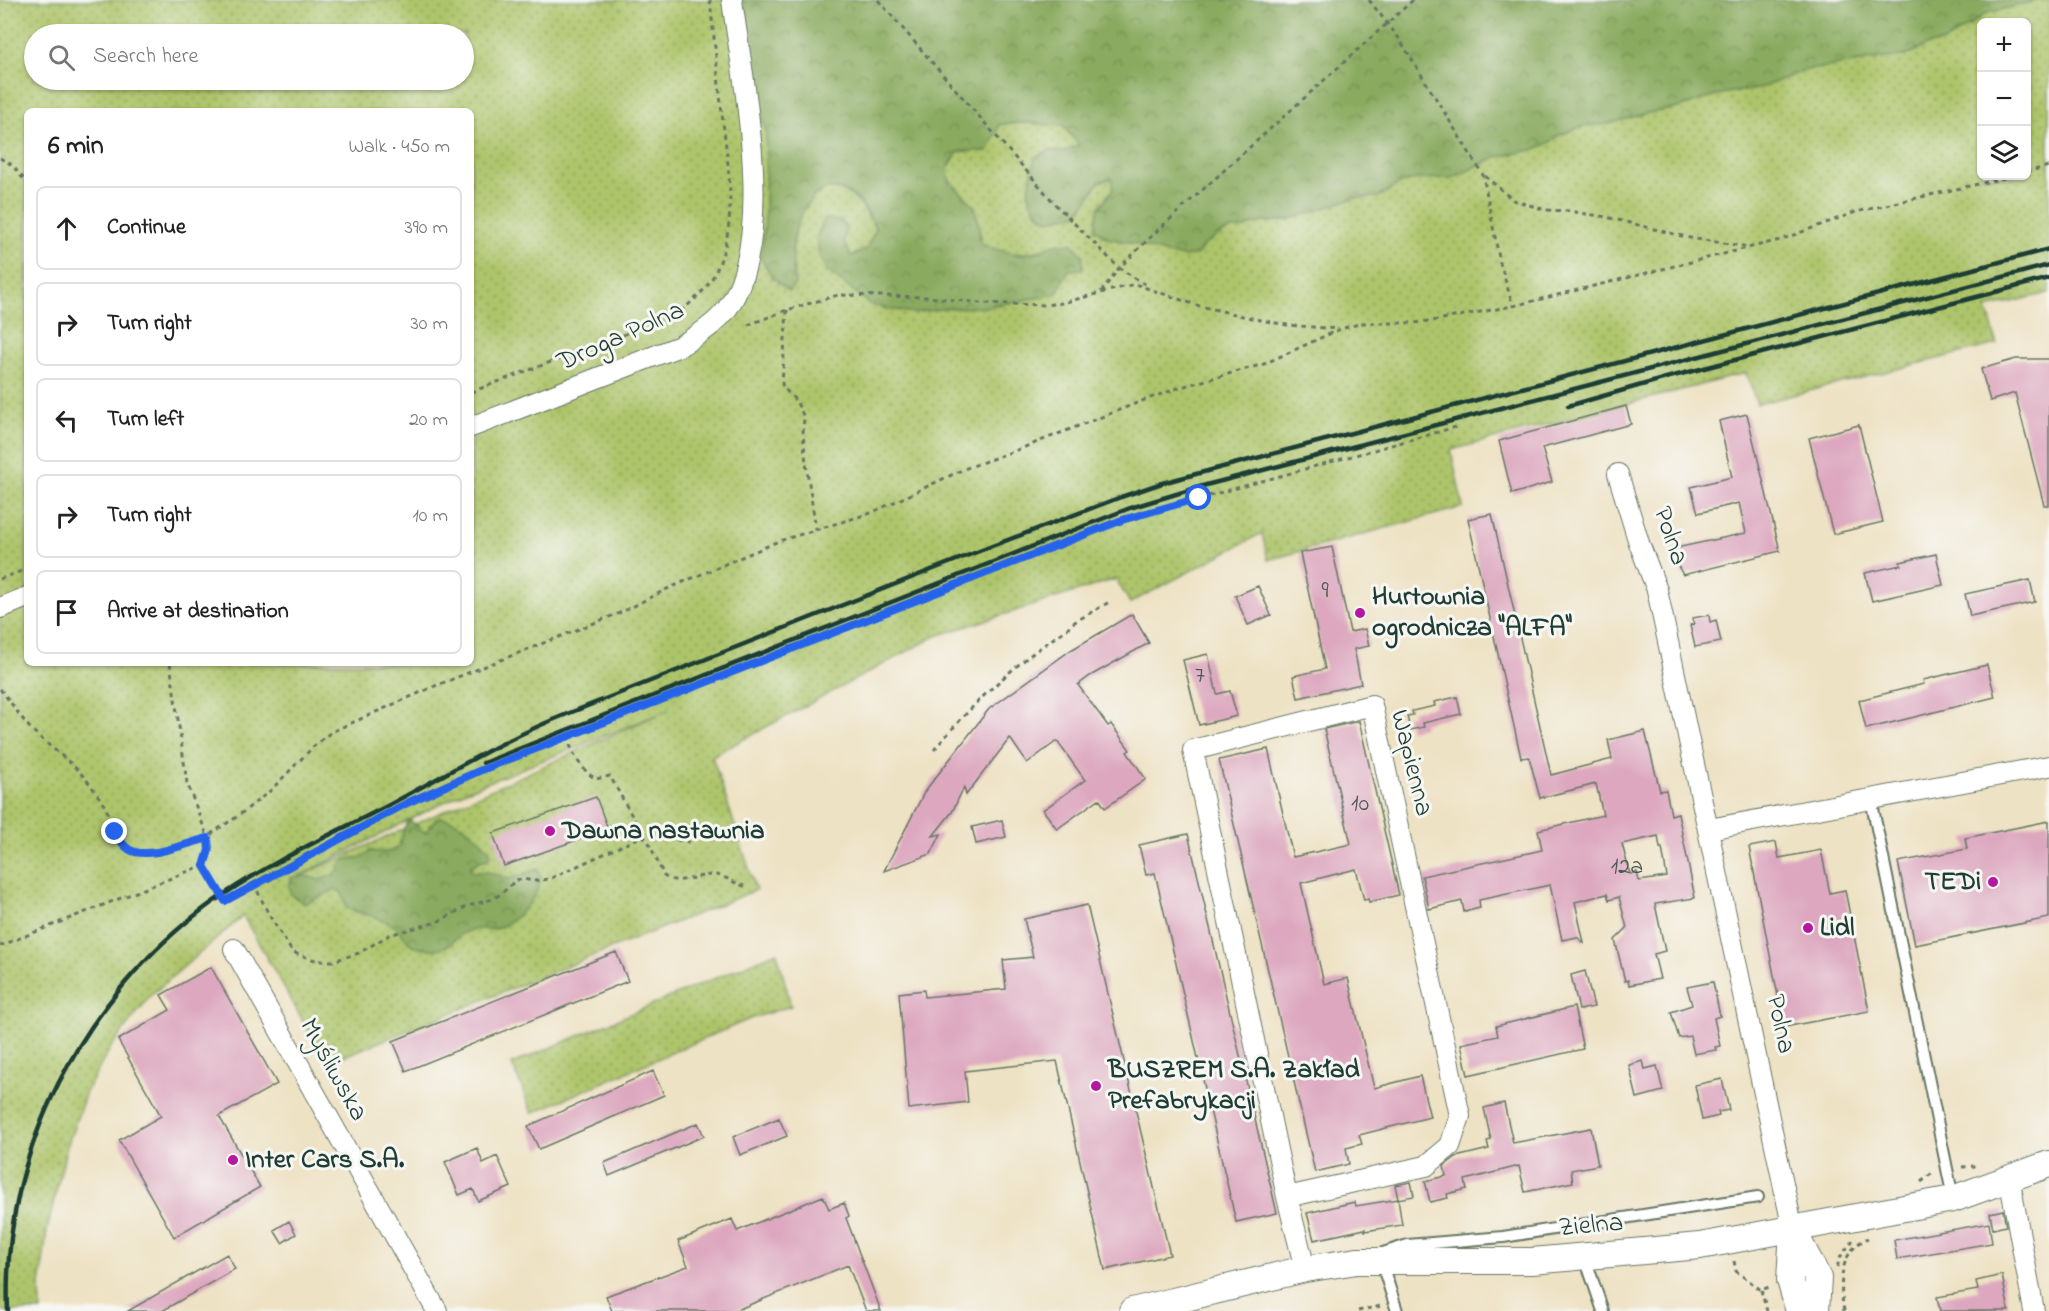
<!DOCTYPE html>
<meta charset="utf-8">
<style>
body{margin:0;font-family:"Indie Flower",sans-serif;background:#f2f2f2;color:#222}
.controls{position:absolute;right:18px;top:18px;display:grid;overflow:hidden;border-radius:9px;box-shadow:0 2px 4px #0004}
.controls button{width:54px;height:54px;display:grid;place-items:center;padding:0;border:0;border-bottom:2px solid #e0e0e0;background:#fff;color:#222;font:30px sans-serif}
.stop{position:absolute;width:18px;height:18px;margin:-14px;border:4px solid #2563eb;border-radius:50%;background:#fff}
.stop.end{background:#2563eb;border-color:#fff;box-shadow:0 2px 6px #0008}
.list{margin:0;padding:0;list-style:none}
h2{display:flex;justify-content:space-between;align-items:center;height:78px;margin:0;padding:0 24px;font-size:26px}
h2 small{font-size:20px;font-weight:400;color:#767676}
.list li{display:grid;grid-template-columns:39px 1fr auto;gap:18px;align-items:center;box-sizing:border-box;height:84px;margin:0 12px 12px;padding:0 12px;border:2px solid #e0e0e0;border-radius:9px}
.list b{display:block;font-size:22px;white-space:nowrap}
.list em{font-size:20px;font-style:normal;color:#767676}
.icon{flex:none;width:33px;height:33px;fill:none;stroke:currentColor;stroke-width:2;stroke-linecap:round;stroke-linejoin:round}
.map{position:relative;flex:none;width:2049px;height:1311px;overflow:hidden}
.search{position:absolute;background:#fff;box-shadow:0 2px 4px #0004;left:24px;top:24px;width:450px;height:66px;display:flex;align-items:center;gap:15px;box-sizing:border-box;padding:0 21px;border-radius:33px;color:#767676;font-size:22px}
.panel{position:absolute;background:#fff;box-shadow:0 2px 4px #0004;left:24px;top:108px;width:450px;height:558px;border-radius:9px}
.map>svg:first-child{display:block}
.grass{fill:url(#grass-dots);stroke:#66814f;stroke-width:1.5;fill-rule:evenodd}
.forest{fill:url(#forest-crowns);stroke:#547449;stroke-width:1.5}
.building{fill:#dda8bf;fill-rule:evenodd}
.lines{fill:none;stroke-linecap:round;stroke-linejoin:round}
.service-casing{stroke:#677766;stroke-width:14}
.minor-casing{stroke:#677766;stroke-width:22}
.tertiary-casing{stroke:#677766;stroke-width:28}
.path{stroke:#677766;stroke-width:3;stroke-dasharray:4.5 4.5;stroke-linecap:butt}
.service{stroke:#fff;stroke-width:10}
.minor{stroke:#fff;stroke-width:20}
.tertiary{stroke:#fff;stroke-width:26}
.rail{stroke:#1f3d34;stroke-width:4.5}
.route{stroke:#2563eb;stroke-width:8}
.poi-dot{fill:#b5179e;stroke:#f6f6f2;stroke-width:2}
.labels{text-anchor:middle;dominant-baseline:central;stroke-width:6;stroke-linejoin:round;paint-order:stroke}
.number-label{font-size:24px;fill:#4e5857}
.street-label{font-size:27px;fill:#1f3d34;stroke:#f6f6f2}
.poi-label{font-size:27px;font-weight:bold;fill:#1f3d34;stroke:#f6f6f2;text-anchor:start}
</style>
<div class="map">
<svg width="2049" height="1311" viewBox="0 0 2049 1311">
<defs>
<pattern id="grass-dots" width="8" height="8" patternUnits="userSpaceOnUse" patternTransform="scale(1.5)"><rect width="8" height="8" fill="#adc56a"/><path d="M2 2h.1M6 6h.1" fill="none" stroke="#8ca158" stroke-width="1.8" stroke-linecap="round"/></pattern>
<pattern id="forest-crowns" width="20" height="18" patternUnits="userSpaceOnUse" patternTransform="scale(1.5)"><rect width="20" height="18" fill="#8aaa5e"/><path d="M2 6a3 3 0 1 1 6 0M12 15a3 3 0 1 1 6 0" fill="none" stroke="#708c4e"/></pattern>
</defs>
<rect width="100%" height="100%" fill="#f6f6f2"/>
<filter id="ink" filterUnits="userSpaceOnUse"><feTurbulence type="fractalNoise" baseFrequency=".0167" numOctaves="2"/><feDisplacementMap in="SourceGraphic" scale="12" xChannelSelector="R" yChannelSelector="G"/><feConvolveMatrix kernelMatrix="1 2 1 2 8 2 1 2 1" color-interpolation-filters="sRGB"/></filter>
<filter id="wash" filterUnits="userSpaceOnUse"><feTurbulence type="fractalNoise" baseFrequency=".008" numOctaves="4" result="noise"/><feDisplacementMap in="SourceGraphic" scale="24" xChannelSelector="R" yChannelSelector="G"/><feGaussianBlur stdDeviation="1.35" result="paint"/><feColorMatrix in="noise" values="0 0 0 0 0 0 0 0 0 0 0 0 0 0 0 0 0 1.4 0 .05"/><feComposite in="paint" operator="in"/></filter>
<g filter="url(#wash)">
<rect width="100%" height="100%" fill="#eee2c4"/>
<!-- grass -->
<path class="grass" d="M0 0H744L755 86 766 133 765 221 762 259 773 278 789 291C791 264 792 187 831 189 855 190 865 210 876 229L866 250 851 256 844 242 846 228 841 222 825 219 817 236 913 313 946 308 985 307 1056 294 1054 244C1027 258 1010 255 982 245L975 207 949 180 947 169 958 152 972 150H988L1000 124 1027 123 1064 126 1080 145 1064 152 1050 150 1035 211 1047 220 1078 214 1099 182 1112 178 1113 190 1098 209 1107 238 1196 255 1203 246 1220 234 1232 229 1245 228 1256 223 1288 220 1354 198 1378 197 1399 184 1416 179 1452 178 1496 157 1532 150 1547 144 1561 134 1584 126 1608 124 1647 113 1674 109 1725 93 1758 89 1806 70 1907 55 1925 46 1946 41 1987 13 2039 0H2049V293L1987 308 1997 344 1757 404 1746 373 1451 450 1463 507 1268 560 1262 533 1130 603 1116 579 936 636 712 756 756 890 327 1063 243 916 150 996 111 1047 86 1092 66 1150 47 1230 40 1286 41 1311H0ZM1982 22H2026V176H1982ZM34 34H464V80H34ZM27 111H471V663H27ZM669 710H668L293 879 464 792Z
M777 952 791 1006 752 1018 532 1113 512 1064Z"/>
<!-- forest -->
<path class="forest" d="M744 0H2039L1987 13 1946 41 1925 46 1907 55 1806 70 1758 89 1725 93 1674 109 1647 113 1608 124 1584 126 1561 134 1547 144 1532 150 1496 157 1452 178 1416 179 1399 184 1378 197 1354 198 1288 220 1256 223 1245 228 1232 229 1220 234 1203 246 1197 255 1185 257 1164 253 1130 242 1107 238 1095 229 1098 209 1113 190 1111 178 1099 182 1078 214 1048 220 1035 211 1028 193 1035 157 1050 150 1064 152 1079 145 1063 126 1027 123 1000 124 988 151C977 151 969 150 958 152L947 169 949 180 975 207 982 245 1018 255 1041 251 1054 244H1072L1082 254 1083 269 1069 270 1056 294 985 307 946 308 913 313 873 306 827 271 819 256 817 236 825 219 841 221 846 228 844 242 851 256 866 250 876 229C872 222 868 211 862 205 827 164 799 205 793 242 791 255 794 271 795 284L789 291 773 278 761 259 765 221 766 133 755 86Z
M439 817C460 820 479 836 491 853L488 859 479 861 470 867 472 872H488L510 879 538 869C549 888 516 922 498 928 490 931 480 928 471 930 449 935 455 954 422 948 404 945 406 934 394 926 379 916 363 915 347 908L342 893 336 889 305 904 291 895 289 886 292 877 306 876 319 880 336 874 341 862 346 859 363 857 370 851C410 855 393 845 409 820 416 823 418 829 426 833L433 822Z"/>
<g id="blocks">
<!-- building -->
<path class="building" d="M2016 359H2049V505H2044L2015 393 1990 401 1981 369Z
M1626 406 1631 424 1542 448 1552 482 1512 494 1499 441Z
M1747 414 1780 551 1683 575 1672 555 1677 553 1676 548 1746 533 1739 503 1698 513 1691 487 1732 477 1719 421Z
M1859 425 1883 522 1833 534 1809 438Z
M1492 514 1551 775 1612 759 1608 740 1645 731 1660 791 1666 790 1671 815 1678 813 1695 898 1655 904 1665 951 1654 954 1660 979 1629 985 1628 980 1625 981 1615 940 1627 928 1619 897 1609 900 1607 894 1575 902 1584 943 1577 937 1562 940 1550 885 1479 900 1480 908 1464 912 1462 901 1429 909 1422 876 1542 850 1538 830 1603 815 1596 784 1540 798 1529 757 1521 758 1468 519ZM1658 836 1660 848H1662L1667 877 1639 881 1637 872 1630 874 1622 844Z
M1332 547 1350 632 1365 629 1369 646 1354 649 1361 684 1298 698 1293 676 1325 669 1300 553Z
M1936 554 1943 585 1872 601 1865 573 1901 565 1900 562Z
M2030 580 2035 602 1970 616 1965 594Z
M1258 586 1271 615 1248 625 1235 596Z
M1132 614 1149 643 1090 676 1078 685 1108 726 1111 724 1130 750 1127 752 1146 779 1105 808 1099 799 1057 829 1043 810 1085 780 1057 741 1027 763 1010 738 966 795 964 787 952 812 933 836 941 834 931 854 884 871 925 791 989 709 1071 650Z
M1709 615 1710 622 1716 620 1721 642 1695 647 1690 625 1694 624 1692 618Z
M1208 654 1217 694 1230 691 1237 716 1199 725 1183 660Z
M1987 665 1995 697 1866 729 1859 700 1924 684 1923 680Z
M1457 697 1461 714 1423 723 1424 727 1410 730 1407 716 1413 715 1412 711 1435 706 1434 702Z
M1359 721 1399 895 1369 902 1368 899 1364 900 1356 869 1301 883 1324 984 1348 978 1374 1088 1420 1076 1430 1117 1359 1135 1362 1144 1346 1148 1349 1164 1315 1172 1219 760 1268 749 1293 857 1351 844 1324 729Z
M596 797 608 829 504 866 493 833Z
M1002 820 1006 837 976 844 972 827Z
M2049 821V918L1915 945 1898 862 1967 849 1965 838Z
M1188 834 1277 1213 1236 1222 1155 873 1146 875 1139 845Z
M1776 842 1779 858 1821 850 1830 893 1845 890 1869 1011 1784 1027 1749 847Z
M1087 905 1170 1255 1105 1270 1057 1061 965 1071 968 1102 909 1109 899 993 924 990 925 997 1006 989 1003 960 1033 957 1024 919Z
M616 952 628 981 406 1071 393 1041Z
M211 967 277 1084 219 1116 260 1187 174 1237 119 1140 161 1116 118 1040 170 1010 161 995Z
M1585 971 1594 1007 1579 1010 1571 975Z
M1713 982 1720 1016 1714 1018 1720 1046 1715 1047 1716 1050 1694 1054 1690 1036 1679 1038 1671 1012 1692 1005 1687 987Z
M1574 1007 1583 1049 1468 1075 1461 1044 1498 1036 1496 1026Z
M1643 1061 1645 1069 1657 1066 1663 1091 1637 1098 1629 1065Z
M653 1071 664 1095 539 1149 528 1126Z
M1722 1079 1729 1110 1718 1112 1719 1116 1702 1120 1695 1085Z
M1504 1103 1513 1143 1591 1128 1598 1165 1571 1170 1573 1182 1525 1192 1519 1166 1465 1180 1467 1189 1447 1194 1448 1198 1430 1202 1425 1181 1446 1176 1444 1166 1456 1157 1489 1149 1487 1141 1491 1140 1484 1108Z
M779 1118 787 1136 740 1155 733 1137Z
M698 1123 704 1136 609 1176 604 1163Z
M477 1148 483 1163 497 1156 511 1187 478 1201 473 1189 459 1195 445 1162Z
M1411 1182 1414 1196 1398 1199 1395 1185Z
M823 1196 829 1209 844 1203 849 1216 846 1218 881 1311H866L848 1265 734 1311H612L606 1296 688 1266 678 1241 732 1219 737 1231Z
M1398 1199 1402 1225 1365 1231V1229L1314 1240 1307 1213 1355 1202 1356 1206Z
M2003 1210 2006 1226 1993 1229 1990 1213Z
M289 1221 296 1234 282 1243 274 1230Z
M1989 1223 1992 1243 1897 1259 1894 1240Z
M227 1254 235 1269 162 1311H128Z
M2002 1275 2009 1311H1940L1937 1297 1978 1290 1976 1281Z"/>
</g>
</g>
<g filter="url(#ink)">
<use href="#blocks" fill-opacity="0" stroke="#677766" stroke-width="1.5"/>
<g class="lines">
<defs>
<path id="service" d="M1871 799 1953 1198
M1383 1253 1408 1245 1503 1237 1758 1197
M1585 1258 1603 1311
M1381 1261 1397 1311"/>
<path id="minor" d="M471 427 680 346C696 336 715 325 727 309 777 238 743 83 732 0
M1618 474 1639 543 1657 590 1793 1230
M0 608 27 597
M1709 829 2049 766
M234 949 437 1311
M2009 1177 2034 1311
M1287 1197 1426 1166 1450 1146 1460 1116 1372 705 1193 750 1287 1197 1305 1269"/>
<path id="tertiary" d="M1793 1230 1818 1278 1816 1311
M1793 1230 1790 1280 1799 1311
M1132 1311 1305 1269 1357 1261H1532L1700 1246 1953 1199 2049 1164"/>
</defs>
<!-- service casing -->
<use href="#service" class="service-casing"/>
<!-- minor casing -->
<use href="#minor" class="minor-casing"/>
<!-- tertiary casing -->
<use href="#tertiary" class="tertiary-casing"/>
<!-- path -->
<path class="path" d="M878 0 1056 205 1119 268 1148 286
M1369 0 1398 37 1483 175 1500 263 1513 306
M0 158 12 165 27 183
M2026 172 2049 166
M1485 176 1513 200 1546 210 1569 211 1606 217 1690 238 1749 247
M1101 292 1119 268 1158 230 1413 0
M787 310 782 384 783 387 796 401 804 417 803 433 806 464 816 529
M748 325 787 310 838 295 927 297 981 303 1044 305 1062 303 1135 284 1196 305 1260 320 1287 325 1338 329
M471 392 676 315C692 302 707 290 716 271 739 222 728 166 722 114 718 76 714 38 710 0
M1456 427 1122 520 479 771 407 803 225 901 204 865 212 833 238 816 270 791 313 747 331 732 435 686 622 612 667 589 779 541 871 513 964 469 1025 447 1142 401 1181 387 1264 364 1340 329 1363 323H1413L1437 320 1513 306 1780 240 1856 212 2013 176
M0 579 27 569
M170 663 187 783 208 838V846
M0 689C11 702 20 717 31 729 52 750 78 765 94 790 98 796 103 802 106 809 114 823 116 844 132 851 151 859 188 843 208 838
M567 736C572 753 581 770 596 779L610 776 642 834 649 843 664 876C677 886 696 875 712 875 725 874 736 886 749 887
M934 750C975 701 1014 664 1067 629L1071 624 1111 601
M250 887 257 890 269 915 291 950 297 954 318 961H333L359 953 389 935 437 922 468 906 493 899 502 893 516 880 523 879 534 881 549 879 643 836H655L689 842
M0 946 204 865
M1962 1167 1976 1166
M1921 1182 1935 1171
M1734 1261 1736 1271 1761 1290 1769 1287
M1837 1267 1841 1256 1853 1240
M1761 1290 1767 1311
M1358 1311 1381 1306
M1844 1311C1839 1283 1839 1251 1868 1238"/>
<!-- service -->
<use href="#service" class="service"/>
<!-- minor -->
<use href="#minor" class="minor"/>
<!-- tertiary -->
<use href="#tertiary" class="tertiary"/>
<!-- rail -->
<path class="rail" d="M1568 406 1666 378 2049 278
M483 763 1130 508 1206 485 2049 265
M8 1311C1 1153 83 996 210 904 264 865 326 837 385 807 445 775 504 739 567 714L992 546 1121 497 1162 483 2049 249"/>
</g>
</g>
<g class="lines" filter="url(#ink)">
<!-- route -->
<path class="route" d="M115 832C119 839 123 846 130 850 148 860 188 843 208 838L209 850 204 866 225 901 407 803 479 771 1122 520 1199 498"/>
</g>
<!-- markers -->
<g class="poi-dot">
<circle cx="1360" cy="613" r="6"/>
<circle cx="550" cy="831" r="6"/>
<circle cx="1993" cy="882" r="6"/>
<circle cx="1808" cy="928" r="6"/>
<circle cx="1096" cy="1086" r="6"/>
<circle cx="233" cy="1160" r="6"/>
</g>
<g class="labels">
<!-- number labels -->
<g class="number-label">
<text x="1325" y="591">9</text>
<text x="1200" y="676">7</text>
<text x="1360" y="804">10</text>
<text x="1627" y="867">12a</text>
</g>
<!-- street labels -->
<g class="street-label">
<text transform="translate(621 337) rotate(-24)">Droga Polna</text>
<text transform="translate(1670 536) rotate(71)">Polna</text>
<text transform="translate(1411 763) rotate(76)">Wapienna</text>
<text transform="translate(1780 1024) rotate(78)">Polna</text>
<text transform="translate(333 1070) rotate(61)">Myśliwska</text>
<text transform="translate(1591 1226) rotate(-5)">Zielna</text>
</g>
<!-- poi labels -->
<g class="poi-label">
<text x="1372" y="597">Hurtownia<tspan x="1372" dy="31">ogrodnicza "ALFA"</tspan></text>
<text x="562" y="831">Dawna nastawnia</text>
<text x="1981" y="882" text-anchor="end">TEDi</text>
<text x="1820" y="928">Lidl</text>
<text x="1108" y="1070">BUSZREM S.A. Zakład<tspan x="1108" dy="31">Prefabrykacji</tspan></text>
<text x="245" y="1160">Inter Cars S.A.</text>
</g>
</g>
</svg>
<div class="controls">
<button>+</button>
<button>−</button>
<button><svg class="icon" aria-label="layers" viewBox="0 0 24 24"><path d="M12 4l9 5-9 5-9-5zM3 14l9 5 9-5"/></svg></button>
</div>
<div class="stop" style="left:1199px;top:498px"></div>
<div class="stop end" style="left:115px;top:832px"></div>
<div class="search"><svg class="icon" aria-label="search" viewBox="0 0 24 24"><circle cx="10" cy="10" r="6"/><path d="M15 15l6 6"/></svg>Search here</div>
<section class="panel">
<h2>6 min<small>Walk · 450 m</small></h2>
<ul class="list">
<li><svg class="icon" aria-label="ahead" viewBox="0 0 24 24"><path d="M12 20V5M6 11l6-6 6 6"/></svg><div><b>Continue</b></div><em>390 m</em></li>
<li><svg class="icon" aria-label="right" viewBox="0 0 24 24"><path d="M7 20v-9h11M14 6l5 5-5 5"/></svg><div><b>Turn right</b></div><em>30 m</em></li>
<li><svg class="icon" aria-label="left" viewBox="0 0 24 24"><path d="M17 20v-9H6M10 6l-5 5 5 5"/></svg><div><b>Turn left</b></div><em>20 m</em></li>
<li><svg class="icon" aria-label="right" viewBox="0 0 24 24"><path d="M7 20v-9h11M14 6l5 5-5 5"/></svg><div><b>Turn right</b></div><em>10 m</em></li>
<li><svg class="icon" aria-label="arrive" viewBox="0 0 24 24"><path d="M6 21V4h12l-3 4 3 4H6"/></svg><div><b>Arrive at destination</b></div></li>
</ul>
</section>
</div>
